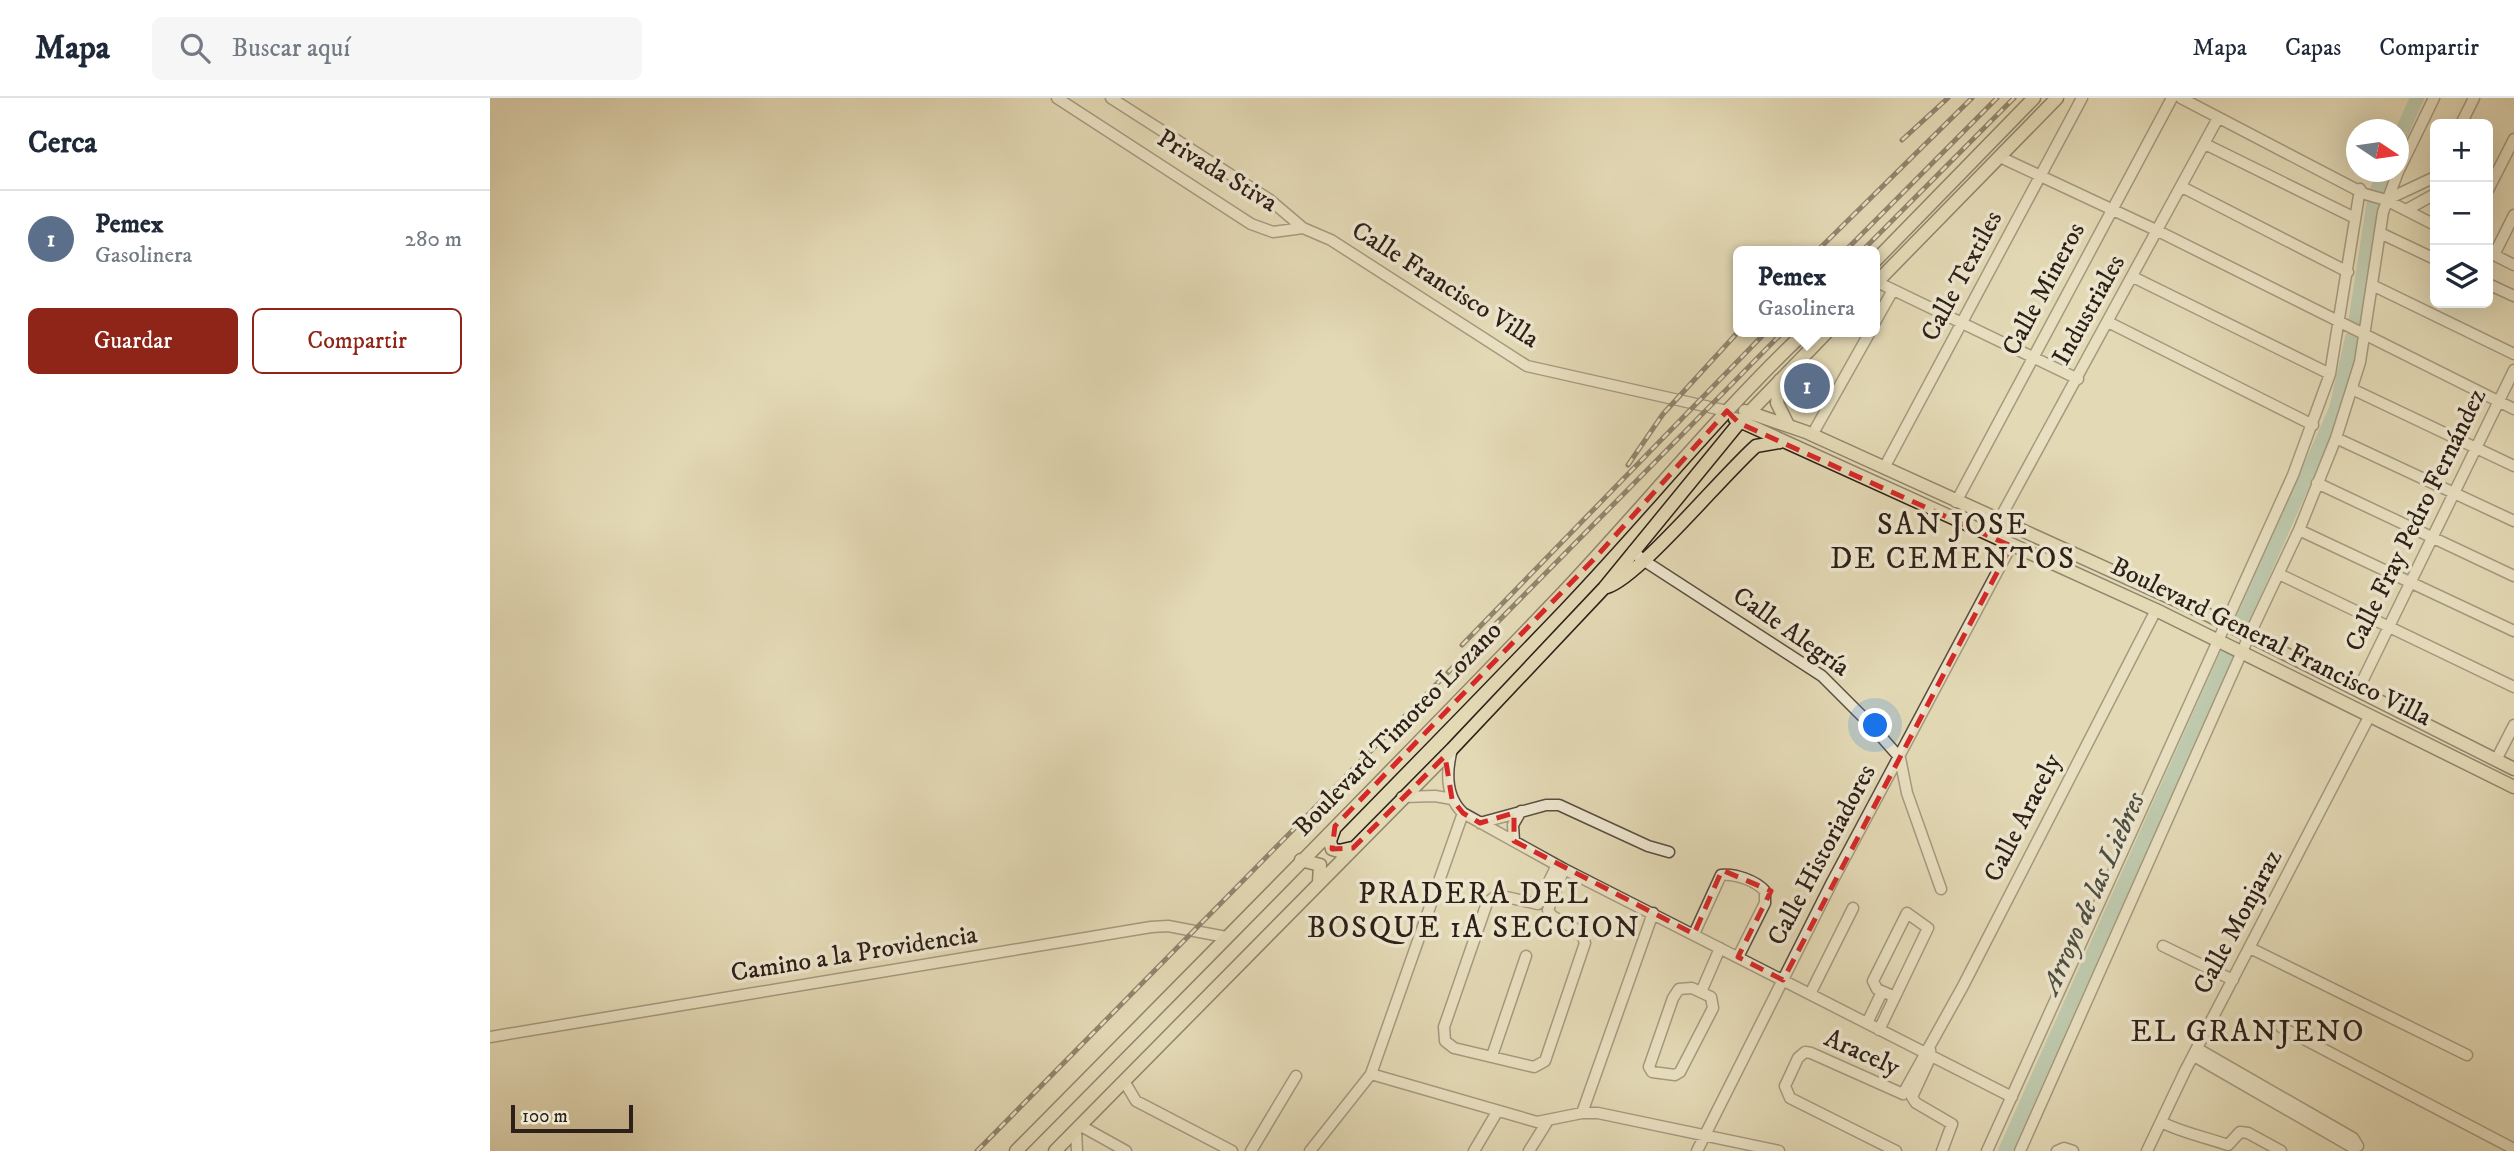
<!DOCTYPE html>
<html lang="es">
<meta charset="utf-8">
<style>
body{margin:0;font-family:"IM FELL DW Pica",serif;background:#f6f6f7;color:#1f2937}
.controls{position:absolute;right:21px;top:21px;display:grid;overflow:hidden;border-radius:10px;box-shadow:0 7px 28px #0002}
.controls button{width:63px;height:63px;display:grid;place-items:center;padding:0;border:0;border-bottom:2px solid #e0e1e3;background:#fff;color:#1f2937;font:35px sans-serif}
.compass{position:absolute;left:1856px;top:21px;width:63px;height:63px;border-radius:50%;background:#fff;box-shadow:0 7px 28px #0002;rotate:103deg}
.scale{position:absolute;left:21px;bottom:18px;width:122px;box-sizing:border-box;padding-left:7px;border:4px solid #2d2018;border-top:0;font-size:19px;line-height:24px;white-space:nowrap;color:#2d2018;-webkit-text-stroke:5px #ede6cf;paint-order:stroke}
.you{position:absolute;left:1386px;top:628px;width:24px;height:24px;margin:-18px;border:5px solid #fff;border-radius:50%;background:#1a73e8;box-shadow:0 0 0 10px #1a73e833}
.badge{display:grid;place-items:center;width:46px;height:46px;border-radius:50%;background:#8f2418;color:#fff;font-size:23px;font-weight:700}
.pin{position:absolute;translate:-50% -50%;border:4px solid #fff;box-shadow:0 2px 7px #0006}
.popup{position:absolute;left:1243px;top:148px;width:147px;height:91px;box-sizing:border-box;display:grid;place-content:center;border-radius:10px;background:#fff;filter:drop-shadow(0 2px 5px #0005);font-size:23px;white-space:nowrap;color:#747a83}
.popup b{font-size:26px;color:#1f2937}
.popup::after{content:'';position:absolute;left:50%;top:100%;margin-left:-14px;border:14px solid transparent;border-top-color:#fff}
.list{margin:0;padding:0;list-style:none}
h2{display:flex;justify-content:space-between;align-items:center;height:91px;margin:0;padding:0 28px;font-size:30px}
h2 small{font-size:23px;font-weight:400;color:#747a83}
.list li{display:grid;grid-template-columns:46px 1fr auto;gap:21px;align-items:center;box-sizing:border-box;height:98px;padding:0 28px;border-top:2px solid #e0e1e3}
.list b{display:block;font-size:26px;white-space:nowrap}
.list p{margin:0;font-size:23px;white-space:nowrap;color:#747a83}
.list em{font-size:23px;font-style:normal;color:#747a83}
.actions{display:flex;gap:14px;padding:21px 28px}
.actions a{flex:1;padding:16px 0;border:2px solid #8f2418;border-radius:10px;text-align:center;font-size:24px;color:#8f2418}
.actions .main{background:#8f2418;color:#fff}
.icon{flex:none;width:38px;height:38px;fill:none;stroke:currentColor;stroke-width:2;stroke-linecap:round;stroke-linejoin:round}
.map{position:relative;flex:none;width:2024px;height:1053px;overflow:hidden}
header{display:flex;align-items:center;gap:42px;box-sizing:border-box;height:98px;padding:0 35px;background:#fff;border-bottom:2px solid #e0e1e3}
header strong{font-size:33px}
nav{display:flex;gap:38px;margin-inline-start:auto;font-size:24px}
.search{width:490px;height:63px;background:#f6f6f7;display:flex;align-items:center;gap:18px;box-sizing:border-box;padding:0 24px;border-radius:10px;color:#747a83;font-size:26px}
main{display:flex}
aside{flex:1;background:#fff}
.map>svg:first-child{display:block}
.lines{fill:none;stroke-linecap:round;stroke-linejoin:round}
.river{stroke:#96bba8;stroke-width:14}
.minor-casing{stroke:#5a4e3f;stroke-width:13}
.major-casing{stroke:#2d2018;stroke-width:15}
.minor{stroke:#ede6cf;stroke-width:10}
.major{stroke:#e3d9b5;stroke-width:12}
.rail-casing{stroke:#2d2018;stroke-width:5}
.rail{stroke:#ede6cf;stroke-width:2.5;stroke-dasharray:8;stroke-linecap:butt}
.marked{fill:none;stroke:#d62828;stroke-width:5;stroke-dasharray:14 9;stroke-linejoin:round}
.labels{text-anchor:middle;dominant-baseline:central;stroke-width:7;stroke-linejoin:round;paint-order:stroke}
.street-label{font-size:26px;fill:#2d2018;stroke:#ede6cf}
.water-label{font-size:28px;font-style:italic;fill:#4c4e43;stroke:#ede6cf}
.quarter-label{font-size:30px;letter-spacing:2px;fill:#2d2018;stroke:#ede6cf}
</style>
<header>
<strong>Mapa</strong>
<div class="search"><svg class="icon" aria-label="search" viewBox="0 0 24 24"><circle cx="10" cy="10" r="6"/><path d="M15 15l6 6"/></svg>Buscar aquí</div>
<nav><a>Mapa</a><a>Capas</a><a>Compartir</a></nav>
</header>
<main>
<aside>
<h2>Cerca<small></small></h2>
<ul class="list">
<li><span class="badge" style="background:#5c6f8a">1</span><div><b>Pemex</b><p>Gasolinera</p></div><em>280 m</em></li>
</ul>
<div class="actions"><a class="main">Guardar</a><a>Compartir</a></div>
</aside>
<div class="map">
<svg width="2024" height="1053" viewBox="0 0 2024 1053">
<rect width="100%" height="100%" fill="#e3d9b5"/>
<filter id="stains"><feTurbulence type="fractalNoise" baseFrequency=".00286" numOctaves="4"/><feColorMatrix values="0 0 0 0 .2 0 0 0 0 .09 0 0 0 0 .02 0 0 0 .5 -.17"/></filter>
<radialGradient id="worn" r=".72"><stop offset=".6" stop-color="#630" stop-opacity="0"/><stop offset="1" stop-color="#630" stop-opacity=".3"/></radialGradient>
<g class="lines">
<!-- river -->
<path class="river" d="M1909 40 1927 0
M1886 95 1894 74
M1865 226 1884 102
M1752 523 1846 311 1862 240
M1515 1053 1736 558"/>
<defs>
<path id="minor" d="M567 0 761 126 783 134 813 130 841 142 1037 268 1237 313
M621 0 780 102 813 130
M1691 0 1875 96 1896 102 1945 127
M1971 26 1984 0
M1715 46 1865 120
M1510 59 1668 133 2024 311
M1909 72 1944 0
M1692 89 1858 174
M1998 92 2024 41
M1896 102 1945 79
M1916 112 1945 96
M1890 135 1945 161
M1998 154 2024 167
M2004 157 2024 117
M1643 179 1840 276
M1387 184 1588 281
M1998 186 2024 198
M1882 187 2024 256
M1385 224 1403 192
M1618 224 1823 327
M1862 291 2024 368
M1322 337 1380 234
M1846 340 2024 423
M1394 370 1592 0
M1827 385 2024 478
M1466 404 1682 0
M1508 424 1728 20
M1809 432 2024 533
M1143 453 1153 462 1332 578 1381 627 1410 660 1417 695 1451 791
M1789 476 2024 589
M1868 592 2024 272
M962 651C956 674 955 698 973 715L1074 771 1522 999
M2006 662 2024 627
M912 699 945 698 962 701
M990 725 1056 707H1069L1158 748 1179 754
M1024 743 1023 727 1031 713
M1067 767 1048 806 1007 797 997 805 954 929 955 943 964 950 1044 969 1055 963 1095 845 1091 834 1062 818 1058 812 1074 771
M1204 836 1231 777C1245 775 1266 783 1275 793V805L1248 859
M1673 848 1743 882
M1760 850 1977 957
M1202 890 1221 899 1223 910 1190 974 1185 977 1162 974 1159 969 1183 900 1189 891Z
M1211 894 1230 850
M1320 896 1363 810
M1377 925 1392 894
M1791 929 2024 1051
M1389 932 1438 830 1417 815 1383 883 1387 891 1405 899
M0 939 661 829 678 828 736 839
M1708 951 1863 1040 1868 1048
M1440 952 1441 958 1422 999 1426 1005 1462 1026 1452 1053
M1002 958 1036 858
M1704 958 1862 1049 1868 1048
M881 976 1047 1024 1092 1015H1108L1289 1053
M634 983 646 1003 742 1053
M1092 1015 1163 815
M1671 1024C1693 1035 1715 1039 1738 1047L1750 1034 1758 1035 1791 1053
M591 1028 636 1053
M586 1032 587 1053
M761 1053 806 978
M820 1053 881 976 973 715
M984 1053 1007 1014
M1039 1053 1057 1024
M1207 1053 1342 784 1521 448
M1406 1053 1300 1000 1295 988 1308 960 1315 954 1321 955 1413 996 1473 888 1666 512
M1497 1053 1803 377 1840 276 1870 91
M1530 1053 1759 538 1809 432 1846 340 1870 264 1893 114 1908 74
M1567 1053 1574 1050 1583 1053
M1657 1053 1695 973 1880 617"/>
<path id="major" d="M1385 163 1544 0
M1385 186 1567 0
M1290 282 1287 305 1298 327
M1255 313 1316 334 1712 514 2024 671
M1245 321 1666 512 2024 689
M1117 489C1148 480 1234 376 1266 348L1290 344
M844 732 840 743 842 751 849 753 862 750
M811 762 830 767 829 784
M526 1053C707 870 888 688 1066 502 1150 414 1226 318 1315 234
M565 1053 962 651 1114 490 1249 325 1337 234"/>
</defs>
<!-- minor casing -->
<use href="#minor" class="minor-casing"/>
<!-- major casing -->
<use href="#major" class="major-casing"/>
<!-- minor -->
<use href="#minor" class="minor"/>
<!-- major -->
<use href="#major" class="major"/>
<defs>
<path id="rail" d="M1412 42 1458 0
M1327 153 1482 0
M1355 153 1507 0
M1372 153 1524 0
M1138 367 1173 316 1249 233
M972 547 1276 234
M487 1053 1293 234"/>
</defs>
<!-- rail casing -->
<use href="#rail" class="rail-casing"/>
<!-- rail -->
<use href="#rail" class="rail"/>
</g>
<!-- marked area -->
<path d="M0 0H2024V1053H0ZM1237 313 1249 325 1521 448 1293 882 1248 859 1281 793 1232 772 1204 836 1024 743V715L990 725 973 715 962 701 955 658 863 750 842 751 845 728 1105 460Z" fill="#e3d9b5" fill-opacity=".55" fill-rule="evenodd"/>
<path class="marked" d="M1237 313 1249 325 1521 448 1293 882 1248 859 1281 793 1232 772 1204 836 1024 743V715L990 725 973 715 962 701 955 658 863 750 842 751 845 728 1105 460Z"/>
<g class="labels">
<!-- street labels -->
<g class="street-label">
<text transform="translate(727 73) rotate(31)">Privada Stiva</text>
<text transform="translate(1472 178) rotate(-62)">Calle Textiles</text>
<text transform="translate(955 187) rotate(32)">Calle Francisco Villa</text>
<text transform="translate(1554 191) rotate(-62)">Calle Mineros</text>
<text transform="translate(1599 212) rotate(-61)">Industriales</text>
<text transform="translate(1926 422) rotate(-64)">Calle Fray Pedro Fernández</text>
<text transform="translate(1301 534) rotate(35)">Calle Alegría</text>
<text transform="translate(1781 544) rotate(26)">Boulevard General Francisco Villa</text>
<text transform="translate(908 631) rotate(-46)">Boulevard Timoteo Lozano</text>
<text transform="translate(1533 720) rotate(-63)">Calle Aracely</text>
<text transform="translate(1332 757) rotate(-62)">Calle Historiadores</text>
<text transform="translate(1748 824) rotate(-62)">Calle Monjaraz</text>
<text transform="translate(364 856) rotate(-9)">Camino a la Providencia</text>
<text transform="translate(1372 955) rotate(24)">Aracely</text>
</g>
<!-- water labels -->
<g class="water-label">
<text transform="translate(1603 795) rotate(-66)">Arroyo de las Liebres</text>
</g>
<!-- quarter labels -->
<g class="quarter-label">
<text x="1463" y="427">SAN JOSE<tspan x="1463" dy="34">DE CEMENTOS</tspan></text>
<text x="984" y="796">PRADERA DEL<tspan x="984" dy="34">BOSQUE 1A SECCION</tspan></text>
<text x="1758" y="934">EL GRANJENO</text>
</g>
</g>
<rect width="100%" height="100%" filter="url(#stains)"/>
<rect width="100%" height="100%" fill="url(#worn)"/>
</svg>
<div class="controls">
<button>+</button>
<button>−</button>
<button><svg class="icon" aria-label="layers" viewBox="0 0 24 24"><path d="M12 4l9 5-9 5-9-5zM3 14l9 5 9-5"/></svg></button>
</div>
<svg class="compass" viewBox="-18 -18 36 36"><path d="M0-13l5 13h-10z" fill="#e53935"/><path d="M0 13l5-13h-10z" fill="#747a83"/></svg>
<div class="scale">100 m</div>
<div class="you"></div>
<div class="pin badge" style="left:1317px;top:288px;background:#5c6f8a">1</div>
<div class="popup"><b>Pemex</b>Gasolinera</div>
</div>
</main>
